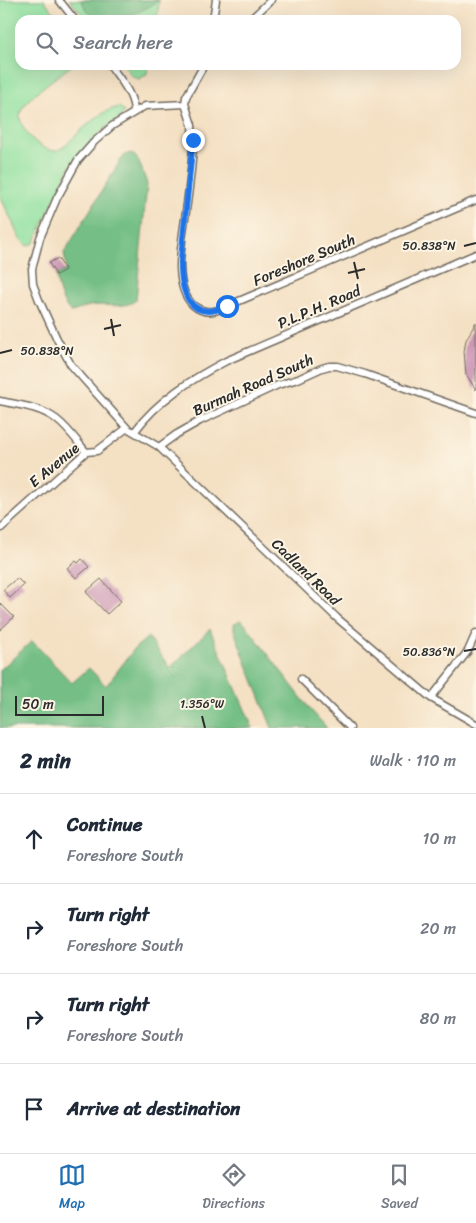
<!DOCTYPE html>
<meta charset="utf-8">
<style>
body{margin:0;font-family:Sriracha,sans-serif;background:#f6f6f7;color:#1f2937}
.scale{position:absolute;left:15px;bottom:12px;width:89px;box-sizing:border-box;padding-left:5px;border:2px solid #2b2b2b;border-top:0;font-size:14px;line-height:18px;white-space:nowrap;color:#2b2b2b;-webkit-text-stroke:4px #fcf5e5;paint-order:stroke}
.stop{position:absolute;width:15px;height:15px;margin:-11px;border:4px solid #1a73e8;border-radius:50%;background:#fff}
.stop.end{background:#1a73e8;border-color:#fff;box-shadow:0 1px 5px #0008}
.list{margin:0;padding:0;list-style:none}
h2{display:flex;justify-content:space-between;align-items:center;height:65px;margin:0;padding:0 20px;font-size:21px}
h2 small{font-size:16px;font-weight:400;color:#747a83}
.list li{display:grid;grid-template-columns:32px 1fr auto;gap:15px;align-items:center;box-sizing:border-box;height:90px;padding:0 20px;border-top:1px solid #e0e1e3}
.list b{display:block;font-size:19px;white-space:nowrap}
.list p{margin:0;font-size:16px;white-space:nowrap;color:#747a83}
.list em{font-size:16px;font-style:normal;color:#747a83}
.icon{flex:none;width:28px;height:28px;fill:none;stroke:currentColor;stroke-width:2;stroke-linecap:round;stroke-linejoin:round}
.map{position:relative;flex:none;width:476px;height:728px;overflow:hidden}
.search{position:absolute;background:#fff;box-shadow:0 5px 20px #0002;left:15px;right:15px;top:15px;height:55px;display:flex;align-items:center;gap:12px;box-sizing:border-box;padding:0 18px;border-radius:15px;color:#747a83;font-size:19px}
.sheet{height:425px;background:#fff}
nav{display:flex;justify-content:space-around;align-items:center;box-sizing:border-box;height:70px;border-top:1px solid #e0e1e3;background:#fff;font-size:14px;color:#747a83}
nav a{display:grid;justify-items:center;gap:2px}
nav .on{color:#1f6fb2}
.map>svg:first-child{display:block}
.green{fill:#90e1a0;stroke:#5e8666}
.forest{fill:#74bf86;stroke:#507558}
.building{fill:#cc97b6}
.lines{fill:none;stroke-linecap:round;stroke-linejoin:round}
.service-casing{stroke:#716a60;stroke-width:9}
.service{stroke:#fff;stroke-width:6}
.route{stroke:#1a73e8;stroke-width:6}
.ticks{fill:none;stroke:#2b2b2b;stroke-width:2}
.labels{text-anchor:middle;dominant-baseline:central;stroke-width:4;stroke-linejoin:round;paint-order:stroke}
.street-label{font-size:15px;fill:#2b2b2b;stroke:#fcf5e5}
.ticks-label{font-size:12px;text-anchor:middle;fill:#2b2b2b;stroke:#fcf5e5;stroke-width:4;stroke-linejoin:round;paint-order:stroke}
</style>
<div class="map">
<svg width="476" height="728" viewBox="0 0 476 728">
<rect width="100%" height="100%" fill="#fcf5e5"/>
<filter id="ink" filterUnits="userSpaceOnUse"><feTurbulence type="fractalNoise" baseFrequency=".02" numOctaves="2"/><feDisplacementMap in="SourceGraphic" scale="10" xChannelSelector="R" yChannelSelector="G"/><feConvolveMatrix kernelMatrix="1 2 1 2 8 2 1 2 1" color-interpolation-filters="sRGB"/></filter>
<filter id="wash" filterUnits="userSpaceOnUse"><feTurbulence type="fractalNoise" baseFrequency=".0096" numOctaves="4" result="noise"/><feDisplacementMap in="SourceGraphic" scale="20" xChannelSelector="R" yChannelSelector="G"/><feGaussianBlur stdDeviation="1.12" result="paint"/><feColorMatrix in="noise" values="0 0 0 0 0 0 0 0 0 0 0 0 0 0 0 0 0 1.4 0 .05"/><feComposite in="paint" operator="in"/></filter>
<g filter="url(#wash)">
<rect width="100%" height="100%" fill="#f4e0c3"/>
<!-- green -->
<path class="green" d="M0 0H44L60 20H20V65H72C60 75 26 97 21 111 14 126 45 158 60 149 65 147 68 142 72 139 86 126 100 111 119 107L124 111 121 117 104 129 83 150 69 168 34 243 27 246 20 239 0 195Z
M69 0H159L157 20H88Z
M124 65H150L146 75 139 79 132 76Z"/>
<!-- forest -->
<path class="forest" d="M81 0H159C148 10 110 25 96 18 88 15 85 7 81 0Z
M131 153 135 156 139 161 147 184 136 300C124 310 105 303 90 306 83 307 78 311 71 312 61 303 58 288 56 275L67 270 64 253 120 161 125 155Z
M240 620 245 624 310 709 327 728H272L244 657 234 630V624Z
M210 629 253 728H0V670L32 641 72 683 89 668 106 686 135 648 148 637 170 668Z"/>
<g id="blocks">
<!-- building -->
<path class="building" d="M58 258 65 270 56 275 49 263Z
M476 322V390L466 374 464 351 466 340Z
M82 559 89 567 76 578 67 568 76 561 78 563Z
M17 578 24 585 10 598 3 590Z
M101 579 121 601 107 614 86 592Z
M0 603 14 617 0 630Z"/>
</g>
</g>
<g filter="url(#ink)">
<use href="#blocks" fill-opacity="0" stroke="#716a60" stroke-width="1"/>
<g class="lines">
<defs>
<path id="service" d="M59 0 75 20
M213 20 216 0
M250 20 271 0
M110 65C120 79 134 95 134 112
M204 65 186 97 185 104 192 125 193 145C192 167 189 189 186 211 183 238 171 284 193 305 201 312 209 313 218 310L476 200
M185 104 145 106 112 126 94 142 78 160 57 198 40 238 32 269 33 284 39 300 57 339 71 365 127 428 159 447 337 618 431 698 476 724
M0 401C19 405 40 407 56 419 68 428 77 441 86 452
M135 431C158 400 192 379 226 361L476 254
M159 447 177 434 200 421 278 385 298 379 322 368 329 366H337L365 374 476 413
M0 529 86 452 97 451 127 428
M301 679 350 728
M431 698 468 651 476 633"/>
</defs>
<!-- service casing -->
<use href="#service" class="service-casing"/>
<!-- service -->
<use href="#service" class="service"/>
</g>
</g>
<g class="lines" filter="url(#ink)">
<!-- route -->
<path class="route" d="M193 140 181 258C180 289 188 324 227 306"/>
</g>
<!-- ticks -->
<path class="ticks" d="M464 246 476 243M354 262 358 279M348 273 365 269M111 319 114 336M104 329 121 325M0 353 12 350M464 651 476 649M202 716 205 728"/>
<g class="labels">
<!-- street labels -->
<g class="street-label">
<text transform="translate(304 260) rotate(-23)">Foreshore South</text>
<text transform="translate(319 307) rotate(-23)">P.L.P.H. Road</text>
<text transform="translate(253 385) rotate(-24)">Burmah Road South</text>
<text transform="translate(54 465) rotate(-40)">E Avenue</text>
<text transform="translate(306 572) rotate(44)">Cadland Road</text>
</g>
</g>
<g class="ticks-label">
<text x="429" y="250">50.838°N</text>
<text x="47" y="355">50.838°N</text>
<text x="429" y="656">50.836°N</text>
<text x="202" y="708">1.356°W</text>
</g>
</svg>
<div class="scale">50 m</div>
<div class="stop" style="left:227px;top:306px"></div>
<div class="stop end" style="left:193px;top:140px"></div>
<div class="search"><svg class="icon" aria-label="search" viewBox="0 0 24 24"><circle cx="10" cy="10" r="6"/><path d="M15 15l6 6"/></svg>Search here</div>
</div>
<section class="sheet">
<h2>2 min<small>Walk · 110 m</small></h2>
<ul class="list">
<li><svg class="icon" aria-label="ahead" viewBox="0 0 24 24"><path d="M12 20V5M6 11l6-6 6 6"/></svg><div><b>Continue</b><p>Foreshore South</p></div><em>10 m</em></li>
<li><svg class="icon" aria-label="right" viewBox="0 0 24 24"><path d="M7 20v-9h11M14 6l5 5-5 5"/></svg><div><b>Turn right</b><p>Foreshore South</p></div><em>20 m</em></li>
<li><svg class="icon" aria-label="right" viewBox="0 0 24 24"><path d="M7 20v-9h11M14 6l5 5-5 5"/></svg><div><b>Turn right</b><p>Foreshore South</p></div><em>80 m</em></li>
<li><svg class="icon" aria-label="arrive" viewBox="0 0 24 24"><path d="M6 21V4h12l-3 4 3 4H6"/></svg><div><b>Arrive at destination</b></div></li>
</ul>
</section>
<nav>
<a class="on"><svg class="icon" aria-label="map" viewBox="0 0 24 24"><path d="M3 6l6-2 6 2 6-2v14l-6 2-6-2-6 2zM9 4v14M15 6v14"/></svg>Map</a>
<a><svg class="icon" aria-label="directions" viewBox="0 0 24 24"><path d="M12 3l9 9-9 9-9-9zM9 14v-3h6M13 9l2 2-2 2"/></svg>Directions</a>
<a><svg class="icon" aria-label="saved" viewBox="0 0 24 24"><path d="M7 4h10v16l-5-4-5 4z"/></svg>Saved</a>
</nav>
